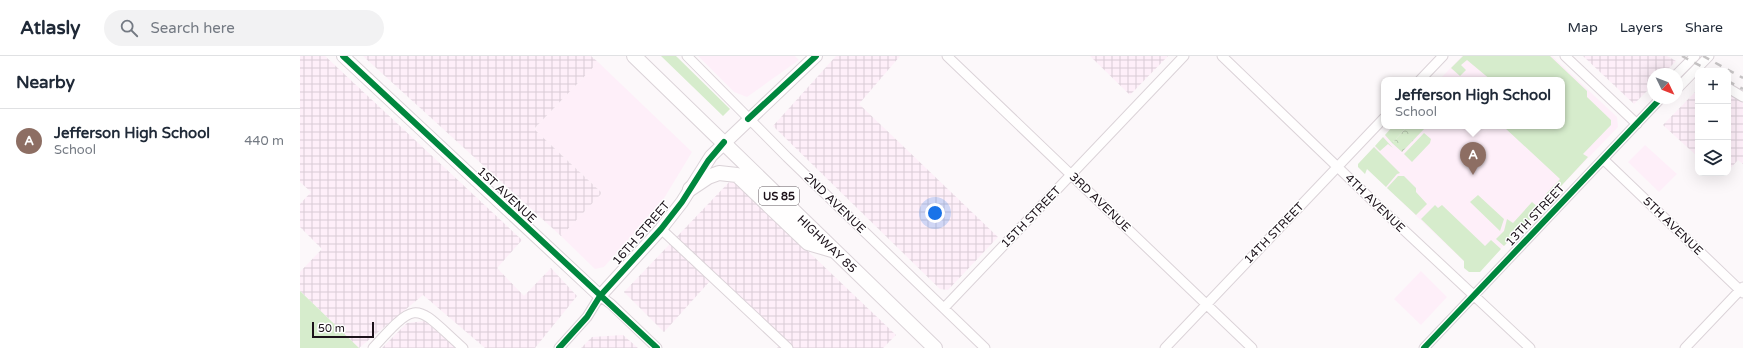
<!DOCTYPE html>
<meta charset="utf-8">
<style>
body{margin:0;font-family:"Varela Round",sans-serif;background:#f2f2f3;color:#1f2937}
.controls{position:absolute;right:12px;top:12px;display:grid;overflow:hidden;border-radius:8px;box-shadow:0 4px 16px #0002}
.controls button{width:36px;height:36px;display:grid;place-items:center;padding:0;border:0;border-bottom:1px solid #e0e1e3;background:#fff;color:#1f2937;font:20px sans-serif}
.compass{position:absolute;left:1347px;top:12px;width:36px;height:36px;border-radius:50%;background:#fff;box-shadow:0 4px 16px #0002;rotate:133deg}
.scale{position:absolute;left:12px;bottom:10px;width:62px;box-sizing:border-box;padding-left:4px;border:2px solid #1c121a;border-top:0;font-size:11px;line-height:14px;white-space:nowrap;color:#1c121a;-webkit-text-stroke:3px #fff;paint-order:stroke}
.you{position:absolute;left:635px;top:157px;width:14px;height:14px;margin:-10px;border:3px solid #fff;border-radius:50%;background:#1a73e8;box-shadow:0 0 0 6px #1a73e833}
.badge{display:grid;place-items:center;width:26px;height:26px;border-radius:50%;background:#ea580c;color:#fff;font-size:13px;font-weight:700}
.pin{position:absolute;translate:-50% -33px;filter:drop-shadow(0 1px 2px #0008)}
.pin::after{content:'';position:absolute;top:21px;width:14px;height:12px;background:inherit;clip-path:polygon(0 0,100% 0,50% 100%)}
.popup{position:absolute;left:1081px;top:21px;width:184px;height:52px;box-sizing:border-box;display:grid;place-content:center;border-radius:8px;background:#fff;filter:drop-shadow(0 1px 3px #0005);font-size:13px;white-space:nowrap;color:#747a83}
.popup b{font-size:15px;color:#1f2937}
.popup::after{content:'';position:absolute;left:50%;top:100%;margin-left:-8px;border:8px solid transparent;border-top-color:#fff}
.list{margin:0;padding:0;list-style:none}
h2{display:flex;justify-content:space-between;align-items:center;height:52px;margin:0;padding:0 16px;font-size:17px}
h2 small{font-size:13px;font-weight:400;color:#747a83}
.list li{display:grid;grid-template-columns:26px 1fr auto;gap:12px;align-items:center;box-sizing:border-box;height:64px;padding:0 16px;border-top:1px solid #e0e1e3}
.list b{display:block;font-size:15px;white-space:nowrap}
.list p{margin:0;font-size:13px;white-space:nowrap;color:#747a83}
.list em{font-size:13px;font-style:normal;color:#747a83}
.icon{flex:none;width:22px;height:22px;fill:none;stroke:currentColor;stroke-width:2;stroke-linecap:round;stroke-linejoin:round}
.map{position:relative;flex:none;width:1443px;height:292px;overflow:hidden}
header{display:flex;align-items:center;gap:24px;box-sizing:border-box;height:56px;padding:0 20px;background:#fff;border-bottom:1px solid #e0e1e3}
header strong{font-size:19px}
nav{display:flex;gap:22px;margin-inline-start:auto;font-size:14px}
.search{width:280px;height:36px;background:#f2f2f3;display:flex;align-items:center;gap:10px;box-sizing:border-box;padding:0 14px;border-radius:22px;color:#747a83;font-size:15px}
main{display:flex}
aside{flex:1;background:#fff}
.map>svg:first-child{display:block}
.built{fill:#feeff9}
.industrial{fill:url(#industrial-grid)}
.grass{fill:#d6eccc}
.park{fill:url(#park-crowns)}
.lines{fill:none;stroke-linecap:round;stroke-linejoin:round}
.minor-casing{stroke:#dbd3d8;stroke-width:11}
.major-casing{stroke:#dbd3d8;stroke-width:14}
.highway-casing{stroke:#dbd3d8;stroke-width:16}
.minor{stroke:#fffefe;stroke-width:9}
.major{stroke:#fffefe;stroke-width:12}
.highway{stroke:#fffefe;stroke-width:14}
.rail{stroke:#c6c3c4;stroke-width:2.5;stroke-dasharray:7 7;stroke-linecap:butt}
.cycleway-casing{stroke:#fff;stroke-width:8}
.cycleway{stroke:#00873e;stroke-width:6}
.labels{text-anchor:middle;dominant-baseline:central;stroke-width:3;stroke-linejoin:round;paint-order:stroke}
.shield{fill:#fff;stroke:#60595f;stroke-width:1}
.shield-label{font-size:11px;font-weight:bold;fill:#1c121a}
.street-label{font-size:12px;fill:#1c121a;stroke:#fff}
</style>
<header>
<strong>Atlasly</strong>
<div class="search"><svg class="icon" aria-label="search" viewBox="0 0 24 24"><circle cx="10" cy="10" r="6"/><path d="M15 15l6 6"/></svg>Search here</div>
<nav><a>Map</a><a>Layers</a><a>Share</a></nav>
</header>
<main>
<aside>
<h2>Nearby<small></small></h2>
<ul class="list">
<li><span class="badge" style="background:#8d6e63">A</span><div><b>Jefferson High School</b><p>School</p></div><em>440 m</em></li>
</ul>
</aside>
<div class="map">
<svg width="1443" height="292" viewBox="0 0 1443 292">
<defs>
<pattern id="industrial-grid" width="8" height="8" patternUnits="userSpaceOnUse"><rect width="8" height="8" fill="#feeff9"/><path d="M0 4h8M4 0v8" fill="none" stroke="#d9ccd5"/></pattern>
<pattern id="park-crowns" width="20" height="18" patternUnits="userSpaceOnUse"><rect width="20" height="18" fill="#d6eccc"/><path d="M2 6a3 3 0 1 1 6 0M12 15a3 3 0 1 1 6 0" fill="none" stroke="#b7c9af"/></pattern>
</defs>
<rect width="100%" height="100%" fill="#fcf8fa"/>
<!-- built -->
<path class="built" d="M398 0H495L499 4 447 41 434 36Z
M1162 0H1252L1317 61 1318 71 1180 214 1175 216 1060 106 1094 70H1262V24H1139Z
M298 6 392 96 363 144 304 211 295 213 261 180 302 137 234 73Z
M1345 89 1377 118 1359 136 1328 106Z
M1121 215 1147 241 1121 269 1094 243Z"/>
<!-- industrial -->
<path class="industrial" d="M0 0H25L222 184 197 212 224 240 251 212 277 240 235 292H185L123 239 59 292 0 235V216L22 193 0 171V148L11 136 0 126Z
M63 0H291L298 6 234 73 302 137 261 180Z
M536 0H600L559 48 698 181 648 234 640 233 473 70Z
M790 0H868L830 39Z
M1283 0H1367L1376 5 1363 18H1353V29L1334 48Z
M1398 33V101L1363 69Z
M1428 35 1443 43V108L1438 104 1428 115Z
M432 123 596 279 583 292H477L479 290 410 225 364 276 324 236Z
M125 265 156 292H82L107 267Z
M323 279 338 292H281L292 281Z"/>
<!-- grass -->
<path class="grass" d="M361 0H376L430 53 423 60Z
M1163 0H1250L1287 35V41L1311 64V69L1283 98 1288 101 1250 142 1246 138 1260 123 1205 72 1206 70H1262V24H1191L1167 4 1161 9 1166 14 1160 20 1151 12Z
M1093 70H1108L1092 87 1085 79Z
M1124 77 1131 83 1130 87 1112 106 1104 98Z
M1083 81 1093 92 1088 88 1080 95 1075 90Z
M1074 91 1100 117 1097 118 1086 131 1067 113 1065 118 1058 111V108Z
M1098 120H1104L1116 132V136L1127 148 1116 159 1087 132Z
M1178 139 1204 163 1200 175 1170 146Z
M1232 146 1240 153 1204 190 1196 183 1204 175 1207 163 1213 167Z
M1135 149 1138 152 1142 149 1185 190 1191 184 1201 193 1180 216H1169L1164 212V205L1121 163Z
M0 235 59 292H0Z"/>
<!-- park -->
<path class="park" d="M1108 70H1123L1125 72 1102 96 1092 87Z"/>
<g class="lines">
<defs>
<path id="minor" d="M387 0 487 101 685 292
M647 0 952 292
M922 0 1075 147 1230 292
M1265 0 1337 68
M1377 18 1395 0
M1120 24 1143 0
M1428 32 1443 41
M1377 33 1409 0
M1303 103 1443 237
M361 173 488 292
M644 252 884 0
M73 292C119 241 115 249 163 292
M259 292 287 261 300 240 311 248 357 292
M865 292 1084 62
M1124 292 1361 42
M1385 292 1443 231"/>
<path id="major" d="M43 0 300 240 361 173 382 146 411 100 516 0"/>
<path id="highway" d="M334 0 635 292
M390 133 408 121 419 117 437 119 508 187 532 194"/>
</defs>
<!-- minor casing -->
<use href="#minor" class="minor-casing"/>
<!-- major casing -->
<use href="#major" class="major-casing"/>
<!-- highway casing -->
<use href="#highway" class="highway-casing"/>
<!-- minor -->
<use href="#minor" class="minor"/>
<!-- major -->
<use href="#major" class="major"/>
<!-- highway -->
<use href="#highway" class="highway"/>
<!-- rail -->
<path class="rail" d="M1382 0 1410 15
M1403 0 1443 22
M1428 25 1443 33"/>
<defs>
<path id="cycleway" d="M43 0 357 292
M448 63 516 0
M259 292 287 261 300 240 361 173 382 146 408 105 424 86
M1124 292 1361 42"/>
</defs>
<!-- cycleway casing -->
<use href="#cycleway" class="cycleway-casing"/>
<!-- cycleway -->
<use href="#cycleway" class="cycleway"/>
</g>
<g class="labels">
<!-- shield labels -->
<rect class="shield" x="459" y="131" width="40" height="18" rx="3"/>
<g class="shield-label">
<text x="479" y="140">US 85</text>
</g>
<!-- street labels -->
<g class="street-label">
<text transform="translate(207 139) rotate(43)">1ST AVENUE</text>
<text transform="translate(800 146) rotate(44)">3RD AVENUE</text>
<text transform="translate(535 147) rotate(44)">2ND AVENUE</text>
<text transform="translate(1075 147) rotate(44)">4TH AVENUE</text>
<text transform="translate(1235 159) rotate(-47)">13TH STREET</text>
<text transform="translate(731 161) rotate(-46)">15TH STREET</text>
<text transform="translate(1373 170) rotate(44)">5TH AVENUE</text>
<text transform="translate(341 177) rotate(-49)">16TH STREET</text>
<text transform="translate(974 177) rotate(-46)">14TH STREET</text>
<text transform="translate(527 188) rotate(44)">HIGHWAY 85</text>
</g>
</g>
</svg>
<div class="controls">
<button>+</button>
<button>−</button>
<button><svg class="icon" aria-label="layers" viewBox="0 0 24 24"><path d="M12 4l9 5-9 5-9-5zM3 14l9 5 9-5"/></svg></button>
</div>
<svg class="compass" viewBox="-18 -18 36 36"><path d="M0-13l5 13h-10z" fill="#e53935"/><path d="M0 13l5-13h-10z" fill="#747a83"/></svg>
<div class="scale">50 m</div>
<div class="you"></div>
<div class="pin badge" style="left:1173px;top:119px;background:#8d6e63">A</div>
<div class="popup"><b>Jefferson High School</b>School</div>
</div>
</main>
